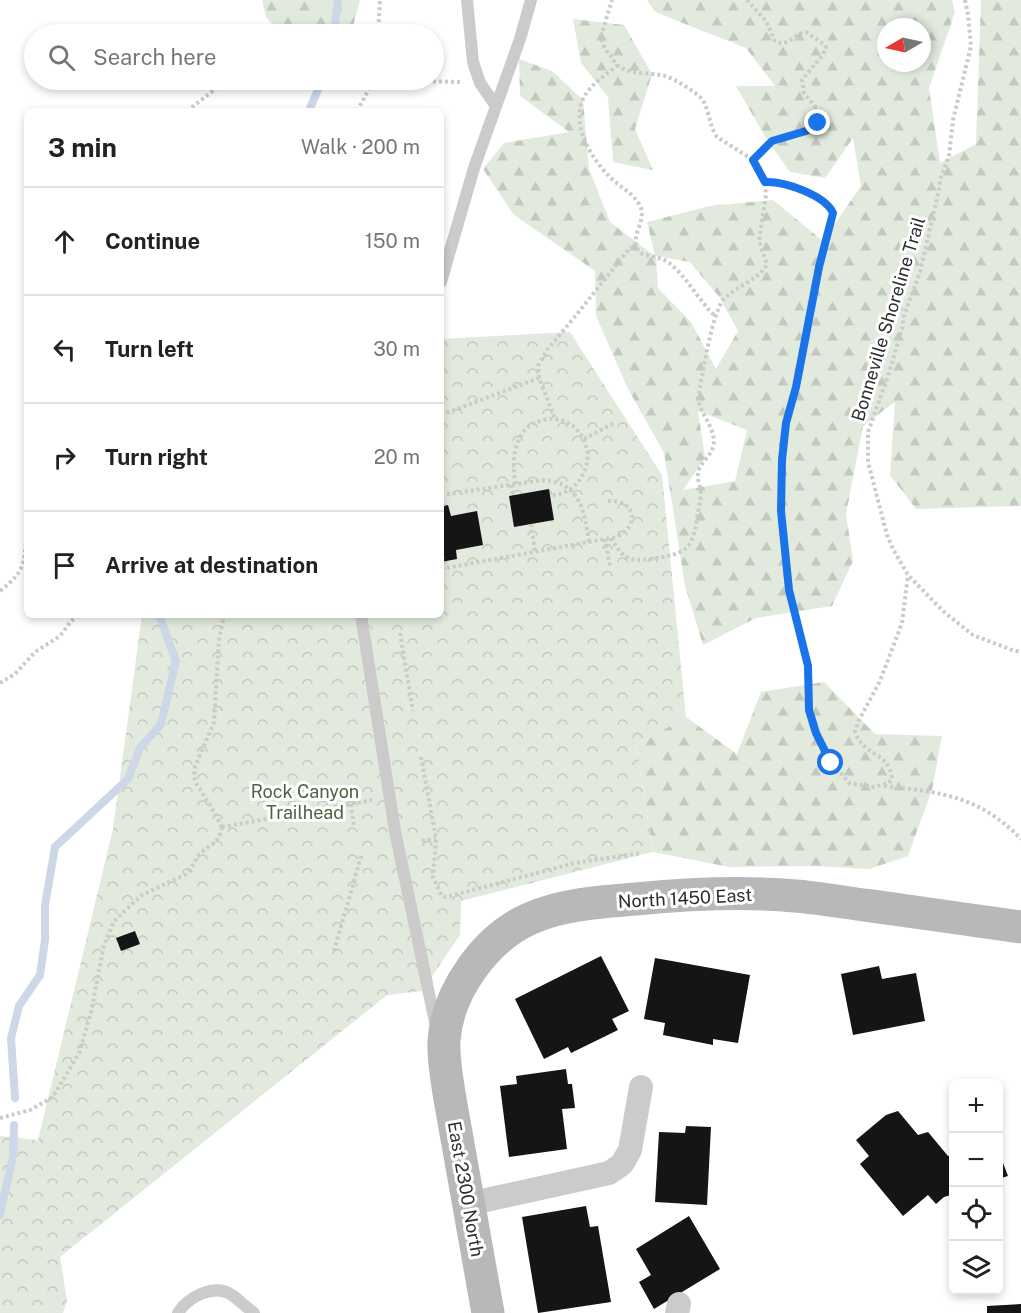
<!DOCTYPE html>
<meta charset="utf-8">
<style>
body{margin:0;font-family:"Public Sans",sans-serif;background:#f6f6f6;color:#222}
.controls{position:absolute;right:18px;bottom:18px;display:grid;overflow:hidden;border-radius:9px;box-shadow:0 3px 9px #0003}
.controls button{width:54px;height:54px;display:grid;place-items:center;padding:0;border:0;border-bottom:2px solid #e0e0e0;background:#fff;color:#222;font:30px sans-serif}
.compass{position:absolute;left:877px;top:18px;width:54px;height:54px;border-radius:50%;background:#fff;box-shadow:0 3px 9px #0003;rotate:261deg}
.stop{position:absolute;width:18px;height:18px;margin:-14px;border:4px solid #1a73e8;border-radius:50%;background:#fff}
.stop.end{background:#1a73e8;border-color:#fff;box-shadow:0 2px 6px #0008}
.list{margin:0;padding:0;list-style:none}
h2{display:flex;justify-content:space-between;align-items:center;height:78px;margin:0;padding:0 24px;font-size:26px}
h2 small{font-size:20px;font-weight:400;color:#767676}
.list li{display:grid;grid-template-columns:39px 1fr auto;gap:18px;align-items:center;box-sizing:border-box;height:108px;padding:0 24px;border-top:2px solid #e0e0e0}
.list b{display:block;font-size:22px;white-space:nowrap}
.list em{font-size:20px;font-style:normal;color:#767676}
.icon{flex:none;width:33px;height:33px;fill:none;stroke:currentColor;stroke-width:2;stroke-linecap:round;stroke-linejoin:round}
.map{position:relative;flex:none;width:1021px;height:1313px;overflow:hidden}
.search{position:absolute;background:#fff;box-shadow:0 3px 9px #0003;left:24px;top:24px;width:420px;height:66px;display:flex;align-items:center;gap:15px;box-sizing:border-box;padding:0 21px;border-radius:33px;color:#767676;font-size:22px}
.panel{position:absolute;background:#fff;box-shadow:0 3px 9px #0003;left:24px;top:108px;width:420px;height:510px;border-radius:9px}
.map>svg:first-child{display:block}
.forest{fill:url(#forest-firs);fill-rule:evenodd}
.park{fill:url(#park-crowns)}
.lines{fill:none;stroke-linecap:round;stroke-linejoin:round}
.stream{stroke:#ccd8e8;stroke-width:8}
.building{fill:#151515}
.path{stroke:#cbcbcb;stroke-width:4;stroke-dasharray:3 3;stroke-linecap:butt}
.lane{stroke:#cbcbcb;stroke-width:12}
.street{stroke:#cbcbcb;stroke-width:24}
.secondary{stroke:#b8b8b8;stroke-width:33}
.route{stroke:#1a73e8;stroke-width:8}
.labels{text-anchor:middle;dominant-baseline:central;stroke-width:6;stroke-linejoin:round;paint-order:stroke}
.street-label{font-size:18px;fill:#2e2e2e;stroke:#fff}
.park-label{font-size:18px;fill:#4b6540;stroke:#fff}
</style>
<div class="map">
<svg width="1021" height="1313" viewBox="0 0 1021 1313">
<defs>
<pattern id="forest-firs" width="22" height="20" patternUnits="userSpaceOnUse" patternTransform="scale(1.5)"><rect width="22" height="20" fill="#e2eadd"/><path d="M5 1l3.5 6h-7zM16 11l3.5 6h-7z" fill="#c2c9be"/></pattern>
<pattern id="park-crowns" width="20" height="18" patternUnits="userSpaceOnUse" patternTransform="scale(1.5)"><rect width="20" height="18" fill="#e2eadd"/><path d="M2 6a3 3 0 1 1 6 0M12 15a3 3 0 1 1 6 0" fill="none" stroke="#c2c9be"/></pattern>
</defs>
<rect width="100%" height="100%" fill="#fff"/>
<!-- forest -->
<path class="forest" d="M262 0H360L351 34H281L266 17Z
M647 0H952L955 12 929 88 940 163 976 144 981 0H1021V506L916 509 890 475 895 402 863 426 846 514 853 561 832 606 756 618 703 645 685 586 664 453 627 387 596 316 595 271 514 215 483 169 504 143 569 132 520 96 519 59 552 71 583 100 589 169 610 222 655 256 647 222 710 206 773 200 823 241 861 186 853 138 825 178 790 172 766 138 736 86H775L746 48 655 12ZM886 27H922V63H886ZM656 256 690 262 720 298 738 331 716 369 691 322 658 288ZM698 411 747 430 735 481 683 490 705 458Z
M573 19 624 25 652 74 635 129 653 170 613 162 608 97 581 63Z
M824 682 875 734 942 736 932 790 908 856 869 869 814 866 729 867 653 852 636 745 686 717 737 754 761 692Z"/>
<!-- park -->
<path class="park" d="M570 332 662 475 686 717 636 745 653 852 461 901 460 935 422 991 387 995 60 1257 67 1301 63 1313H0V1136L38 1140 113 829 142 615H441V339Z"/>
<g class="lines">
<!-- stream -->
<path class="stream" d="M334 34 338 0
M309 111 322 80
M15 1098 11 1038 19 1006 40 975 45 940V905L55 847 128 779 140 748 161 724 176 661 159 615
M0 1215 13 1156 14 1125"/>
</g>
<!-- building -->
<path class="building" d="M549 489 554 520 514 527 509 496Z
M448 505 451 516 477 511 483 545 456 550 457 559 441 562V507Z
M135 931 140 944 121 951 116 938Z
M601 956 629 1011 612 1019 618 1030 571 1053 568 1047 544 1059 515 999Z
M655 958 750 975 738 1043 713 1039V1045L663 1035 665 1023 644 1019Z
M879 966 882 979 916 973 925 1021 853 1035 841 974Z
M566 1069 568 1084H572L575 1108 562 1109 567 1149 509 1157 500 1086 517 1084 516 1076Z
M898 1111 918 1135 928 1132 948 1156 954 1154V1194L944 1197 936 1204 928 1195 903 1216 860 1164 869 1156 856 1140 886 1115Z
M686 1126 711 1127 707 1205 655 1202 659 1132 685 1133Z
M998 1150 1008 1176 998 1179Z
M586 1206 590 1227 598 1226 611 1302 538 1313 522 1217Z
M689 1216 720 1269 654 1309 639 1282 651 1275 636 1249Z
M1021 1304V1313H987V1306Z"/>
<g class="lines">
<!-- path -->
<path class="path" d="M747 0 766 21 775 41C787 49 794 33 806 32L825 45 826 48 822 56 802 80 804 93 818 110 821 120 806 131 772 141 753 160
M965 0 968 15 971 46 953 120 949 156 940 180 939 190 920 272 904 316 902 329 888 376 868 432V462L887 535 893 549 908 575 943 611 973 635 1012 650 1021 652
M378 34 380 0
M618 65C607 74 591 84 584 97 570 123 590 157 609 176 618 186 632 192 639 204 649 221 628 235 639 252 647 257 658 256 666 261 683 271 699 301 715 316
M373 80 462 82
M187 111 227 80
M357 111 374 80
M765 182C785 181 825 195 833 213L818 267 796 387 786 423 782 460 781 511 784 554 789 590 808 666 809 710 817 733 832 763 849 783 873 787 889 783 892 779C889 750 864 758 855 732L858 722 880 681 902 623 908 575
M539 378 538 366 547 350 573 319 629 249 635 246
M441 415 539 378 555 419
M584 439 614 423
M516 484C509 455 517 418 554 419 579 420 594 449 585 470 577 488 568 493 550 496
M511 485 513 495
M441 495 543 480C581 483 584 511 589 542
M531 524 535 551
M611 538C623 558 628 562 651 559 683 554 692 552 697 519 698 510 701 500 701 491 700 486 697 479 698 473 700 461 714 455 714 441 713 425 700 413 698 398 702 377 712 312 724 299 736 286 759 280 767 264L759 241 766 195 765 182 753 160 717 137C708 125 710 105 698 95 688 88 677 80 665 76 651 72 633 75 620 67 616 65 613 59 611 56 605 50 602 44 601 36L612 0
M605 539 610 566
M441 550 444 569
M441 569 616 537C641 526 635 499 608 501
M0 591C26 570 23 566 27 534
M289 615H299
M400 633 413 711
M0 683 15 674 35 652 60 636 71 621 80 615
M421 757 436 838 433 878 442 896 446 897 575 863 641 853
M884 786C941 792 979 796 1021 839
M351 804 354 827
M222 827 372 800
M222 827 210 805 196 783 194 777 195 767 214 722 219 640 224 615
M422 841 436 839
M334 951 362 853
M0 1118 30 1110 53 1097 80 1051 91 1012 104 945 114 921 142 895 186 874C193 868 194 860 201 853 212 842 218 845 222 827"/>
<!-- lane -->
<path class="lane" d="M467 0 473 62 480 83 496 106
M441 282 474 168 520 39 531 0
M361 615 395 831 436 1027
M178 1313C188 1297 214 1283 232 1295 239 1300 246 1307 254 1313"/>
<!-- street -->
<path class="street" d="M468 1204 609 1173 622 1164 630 1150 641 1087
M677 1313 679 1304"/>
<!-- secondary -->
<path class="secondary" d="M488 1313 450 1099C447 1080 443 1060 444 1041 447 992 485 939 529 919 562 904 601 902 636 899 689 894 742 891 795 896 821 898 847 903 872 906 922 913 971 920 1021 927"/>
</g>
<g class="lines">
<!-- route -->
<path class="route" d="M818 123 806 131 772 141 753 160 765 182C784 181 825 195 833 213L819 267 796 387 786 423 782 460 781 511 789 590 808 666 809 710 816 733 831 763"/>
</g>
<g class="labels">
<!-- street labels -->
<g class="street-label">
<text transform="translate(888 319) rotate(-73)">Bonneville Shoreline Trail</text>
<text transform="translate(685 898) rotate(-3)">North 1450 East</text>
<text transform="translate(466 1189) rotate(80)">East 2300 North</text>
</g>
<!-- park labels -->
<g class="park-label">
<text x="305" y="791">Rock Canyon<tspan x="305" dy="21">Trailhead</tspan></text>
</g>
</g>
</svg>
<div class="controls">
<button>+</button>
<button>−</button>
<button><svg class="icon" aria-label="locate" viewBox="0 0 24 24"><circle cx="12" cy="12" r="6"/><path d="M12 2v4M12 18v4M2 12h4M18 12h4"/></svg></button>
<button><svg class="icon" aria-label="layers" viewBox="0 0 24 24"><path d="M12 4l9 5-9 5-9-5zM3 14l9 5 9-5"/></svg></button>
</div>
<svg class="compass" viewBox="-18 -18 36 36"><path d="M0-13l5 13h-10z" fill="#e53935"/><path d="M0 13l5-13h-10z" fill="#767676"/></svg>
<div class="stop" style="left:831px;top:763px"></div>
<div class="stop end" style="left:818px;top:123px"></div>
<div class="search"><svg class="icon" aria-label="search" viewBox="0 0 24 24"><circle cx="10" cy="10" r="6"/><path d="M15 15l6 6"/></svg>Search here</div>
<section class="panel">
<h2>3 min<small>Walk · 200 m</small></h2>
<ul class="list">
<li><svg class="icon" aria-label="ahead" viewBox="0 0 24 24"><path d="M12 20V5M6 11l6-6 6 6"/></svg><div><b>Continue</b></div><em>150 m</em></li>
<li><svg class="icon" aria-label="left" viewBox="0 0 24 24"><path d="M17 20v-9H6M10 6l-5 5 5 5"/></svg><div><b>Turn left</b></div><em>30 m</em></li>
<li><svg class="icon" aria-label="right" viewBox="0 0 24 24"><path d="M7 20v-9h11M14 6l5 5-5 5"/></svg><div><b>Turn right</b></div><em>20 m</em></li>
<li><svg class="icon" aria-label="arrive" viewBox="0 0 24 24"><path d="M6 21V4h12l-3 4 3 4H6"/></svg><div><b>Arrive at destination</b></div></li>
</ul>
</section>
</div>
